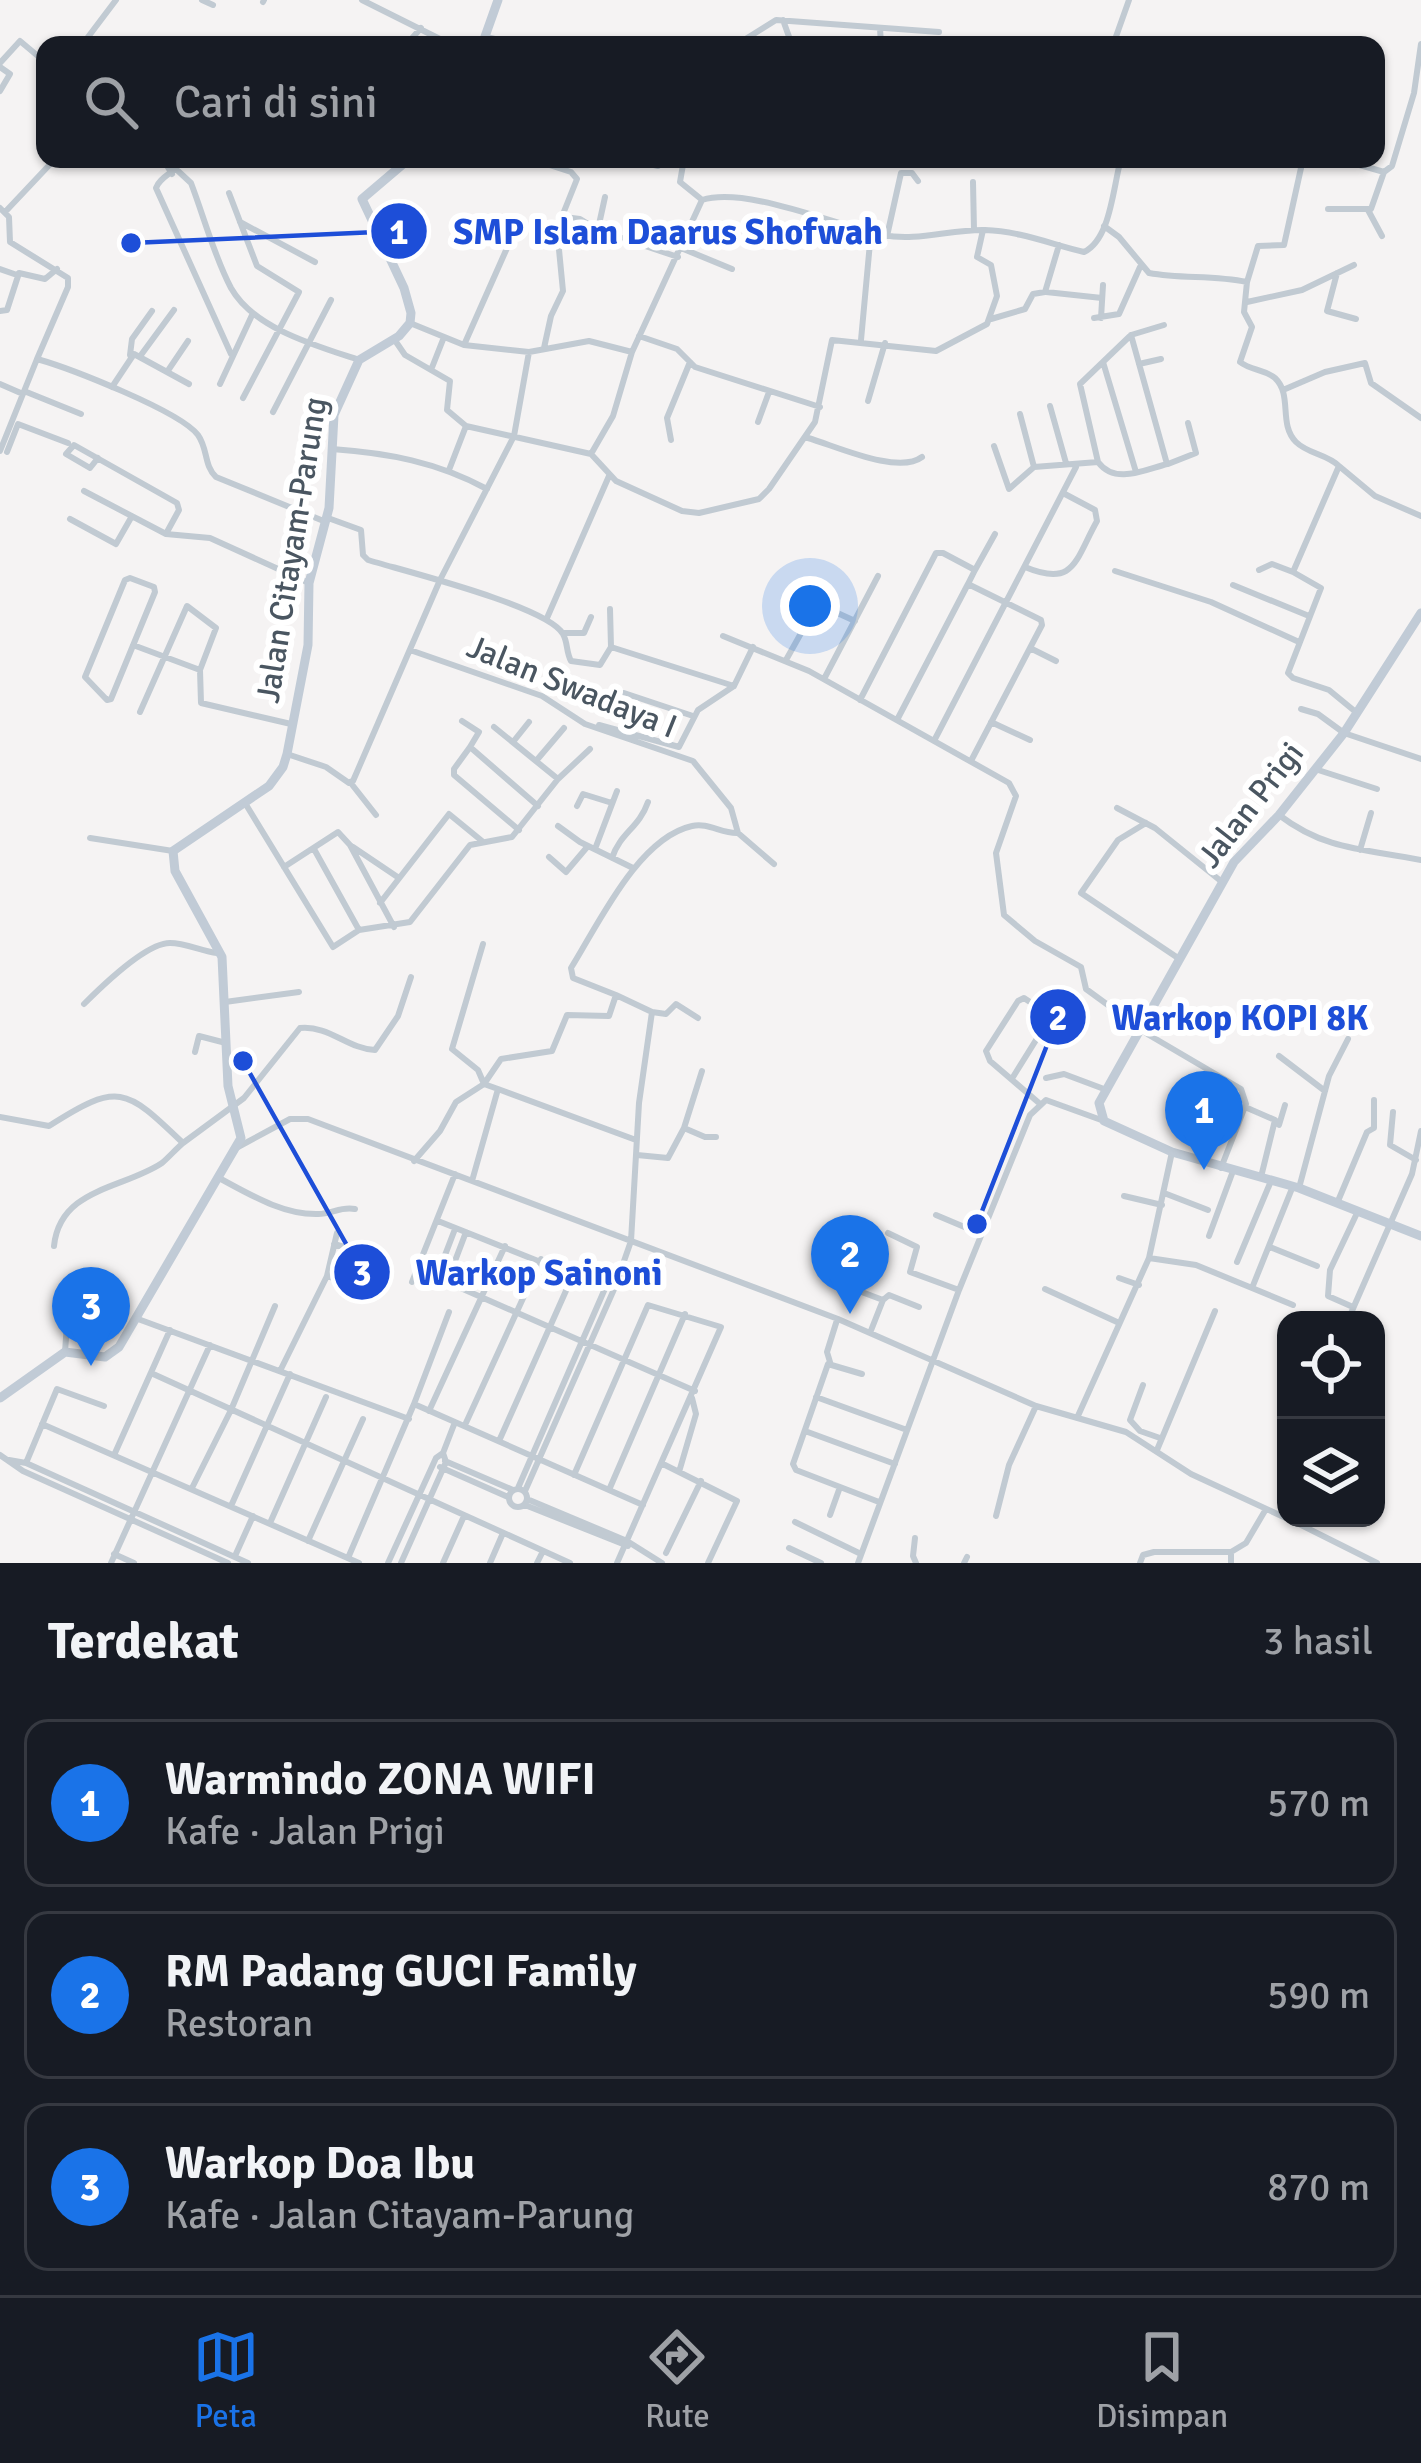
<!DOCTYPE html>
<html lang="id">
<meta charset="utf-8">
<style>
body{margin:0;font-family:Signika,sans-serif;background:#242831;color:#f1f3f6}
.controls{position:absolute;right:36px;bottom:36px;display:grid;overflow:hidden;border-radius:24px;box-shadow:0 3px 9px #0004}
.controls button{width:108px;height:108px;display:grid;place-items:center;padding:0;border:0;border-bottom:3px solid #363941;background:#171b24;color:#f1f3f6;font:60px sans-serif}
.you{position:absolute;left:810px;top:606px;width:42px;height:42px;margin:-30px;border:9px solid #fff;border-radius:50%;background:#1a73e8;box-shadow:0 0 0 18px #1a73e833}
.badge{display:grid;place-items:center;width:78px;height:78px;border-radius:50%;background:#1a73e8;color:#fff;font-size:39px;font-weight:700}
.pin{position:absolute;translate:-50% -99px;filter:drop-shadow(0 3px 6px #0008)}
.pin::after{content:'';position:absolute;top:63px;width:42px;height:36px;background:inherit;clip-path:polygon(0 0,100% 0,50% 100%)}
.list{margin:0;padding:0;list-style:none}
h2{display:flex;justify-content:space-between;align-items:center;height:156px;margin:0;padding:0 48px;font-size:51px}
h2 small{font-size:39px;font-weight:400;color:#9ea1a6}
.list li{display:grid;grid-template-columns:78px 1fr auto;gap:36px;align-items:center;box-sizing:border-box;height:168px;margin:0 24px 24px;padding:0 24px;border:3px solid #363941;border-radius:24px}
.list b{display:block;font-size:45px;white-space:nowrap}
.list p{margin:0;font-size:39px;white-space:nowrap;color:#9ea1a6}
.list em{font-size:39px;font-style:normal;color:#9ea1a6}
.icon{flex:none;width:66px;height:66px;fill:none;stroke:currentColor;stroke-width:2;stroke-linecap:round;stroke-linejoin:round}
.map{position:relative;flex:none;width:1421px;height:1563px;overflow:hidden}
.search{position:absolute;background:#171b24;box-shadow:0 3px 9px #0004;left:36px;right:36px;top:36px;height:132px;display:flex;align-items:center;gap:30px;box-sizing:border-box;padding:0 42px;border-radius:24px;color:#9ea1a6;font-size:45px}
.sheet{height:732px;background:#171b24}
nav{display:flex;justify-content:space-around;align-items:center;box-sizing:border-box;height:168px;border-top:3px solid #363941;background:#171b24;font-size:33px;color:#9ea1a6}
nav a{display:grid;justify-items:center;gap:6px}
nav .on{color:#1a73e8}
.map>svg:first-child{display:block}
.lines{fill:none;stroke-linecap:round;stroke-linejoin:round}
.street{stroke:#c1cad2;stroke-width:6}
.secondary{stroke:#c1cbd6;stroke-width:9}
.labels{text-anchor:middle;dominant-baseline:central;stroke-width:12;stroke-linejoin:round;paint-order:stroke}
.street-label{font-size:33px;fill:#4a5661;stroke:#fff}
.leader{fill:none;stroke:#1d4ed8;stroke-width:4.5}
.callout-dot{fill:#1d4ed8;stroke:#fff;stroke-width:4.5}
.mark-label{font-size:36px;text-anchor:middle;font-weight:bold;fill:#fff}
.callout-label{font-size:36px;text-anchor:middle;font-weight:bold;fill:#1d4ed8;stroke:#fff;stroke-width:12;stroke-linejoin:round;paint-order:stroke}
</style>
<div class="map">
<svg width="1421" height="1563" viewBox="0 0 1421 1563">
<rect width="100%" height="100%" fill="#f5f3f3"/>
<g class="lines">
<!-- street -->
<path class="street" d="M202 0 213 5
M362 0 452 45
M263 2 264 0
M783 20 792 45
M880 28 881 45
M486 37 522 45
M82 45 116 0
M406 45 421 28
M736 45 776 20 939 32
M1113 45 1129 0
M0 63 20 41 45 62
M0 67 10 74 0 91
M163 159 172 174
M183 159C177 172 160 176 156 188L231 354
M531 159 571 172 577 179 557 229 563 291 551 316 544 348
M630 159 658 166
M684 159 680 182 701 199
M1183 159 1210 165 1220 159
M1339 159 1384 172 1392 166 1414 93 1421 44
M177 170 191 183C204 217 214 256 231 288 254 329 317 346 359 360
M973 182 974 230
M229 193 257 266 299 292 243 398
M0 208 9 217 10 242 68 278V287L37 359
M1328 209H1371L1384 172
M1368 210 1382 236
M6 211 55 159
M564 217 580 219 598 230 678 257
M240 222 315 262
M1104 226 1119 237 1149 273C1182 279 1213 275 1247 282L1244 312 1252 327 1240 362C1250 370 1266 370 1275 378 1293 395 1278 424 1296 442 1308 454 1327 454 1339 466L1293 572 1321 588 1288 673 1293 678 1329 690 1357 713
M598 229 605 197
M887 236 901 173H912L918 181
M681 248 732 269
M0 269 17 275
M1337 273 1327 311 1356 319
M1247 282 1258 246 1284 245 1303 159
M1046 292 1102 298
M1247 302 1302 290 1354 265
M0 311 7 310 19 273 45 279 57 269
M1094 318 1119 314 1140 267
M1101 318 1103 285
M991 319 1025 309 1033 294 1045 292 1059 245
M410 323 464 345 529 352 589 341 632 352
M639 336 677 349 695 367 820 407
M394 339 405 355 450 381 447 410 466 426 591 454 616 481 682 511 699 513 759 499 769 489 815 422 832 340 936 351 987 324 997 296 991 265 977 257 983 230
M861 340 871 232
M464 345 515 230
M130 355 132 339 152 311
M141 355 174 310
M1103 362 1136 472
M1139 364 1161 359
M431 370 444 337
M167 372 188 341
M0 384 23 394
M220 384 253 313
M112 387 134 354 189 384
M1283 390 1325 372 1365 363 1371 383 1421 418
M24 391 81 414
M868 401 885 343
M1050 406 1066 463
M273 412 331 300
M1020 414 1034 467
M758 422 769 392
M808 438C836 446 898 475 922 457
M671 440 667 418 690 362
M994 446 1009 489 1034 467 1098 462C1115 485 1144 470 1167 464L1131 335
M332 449C388 453 437 462 487 489
M0 451 37 359C69 368 180 411 198 435 208 449 204 466 216 477L326 522
M7 452 18 424 68 443
M591 454 613 416 632 352 702 200C747 186 837 226 883 235 917 242 951 229 985 230 1019 231 1051 244 1084 252 1111 239 1113 186 1121 159
M98 458 90 468 66 454 74 445 177 503 179 510 167 532
M1098 462 1080 384 1131 335 1164 325
M1168 464 1196 453 1188 423
M1339 466 1375 496 1421 516
M449 470 466 426
M84 491 166 534 210 538 309 583
M328 518 361 530 363 555 368 560C404 571 547 606 563 634 568 643 566 652 571 661L600 665 611 647 734 686
M70 519 116 544 132 516
M1025 567C1075 588 1075 560 1097 521L1095 510 1063 493
M975 570 995 534
M1259 570 1272 564 1293 572
M1115 571 1211 602 1299 642
M130 578 154 587 155 592 111 699 107 700 85 677 125 580Z
M1233 585 1309 616
M610 609 611 647
M547 618 609 476
M564 633H584L591 617
M723 636 809 671 1009 783 1016 796 996 853 1004 915 1035 941 1081 967 1086 989 1149 1035 1241 1089 1246 1104 1221 1168
M133 645 200 670
M1030 648 1056 661
M410 650 542 696 585 724 693 761 731 808 738 833C722 834 708 822 692 826 638 838 598 925 571 968L573 978 616 995
M786 660 814 610 833 611 855 621
M824 679 878 576
M624 693 693 716
M860 700 936 553H943L975 570 968 584
M1301 709 1318 714 1344 733 1421 759
M140 712 187 606 216 628 200 670 201 703 291 724
M897 720 968 584 1041 620 1042 625 972 759
M462 721 479 732 470 747 538 806
M991 722 1030 740
M599 725 679 747 698 710 734 686 753 647
M494 727 558 779
M935 739 1076 467
M513 742 529 722
M470 747 454 769V775L519 830
M287 754 326 767 349 783 353 781 440 580 514 436 529 352
M536 761 564 728
M1315 769 1377 789
M350 782 376 815
M245 803 333 947 359 930 410 922 470 845 512 837 558 779 590 749
M577 806 583 794 612 803
M1117 808 1155 828 1222 882
M1279 815C1326 851 1366 849 1421 860
M1146 823 1118 840 1081 893 1178 958
M558 826 580 842 633 868
M738 833 774 864
M90 838 173 851
M353 847 399 878
M314 849 359 930
M595 849 617 791
M1360 850 1371 813
M549 857 566 872 588 846
M612 858C620 833 639 828 648 802
M284 867 338 832 350 845 394 927
M380 903 449 814 482 841
M483 944 452 1049 478 1070 484 1084
M225 1002 299 992
M84 1004C101 987 146 943 170 943 185 943 202 951 217 953
M652 1012 666 1014 676 1004 698 1018
M195 1052 199 1036 226 1043
M1279 1056 1325 1091
M1013 1077 1051 1016 1024 998 1018 1001 986 1051 990 1061 1039 1103
M1046 1078 1064 1074 1104 1089
M484 1084 501 1059 552 1051 567 1015 609 1016 616 995 652 1012 639 1103 631 1241 615 1287 525 1491
M498 1089 636 1140
M1245 1107 1275 1120 1261 1177
M1393 1112 1390 1145 1416 1160
M0 1117 49 1126C118 1082 125 1087 183 1143L244 1098 300 1028C329 1025 348 1049 375 1050L398 1016 411 977
M1279 1125 1285 1105
M684 1128 705 1137H716
M238 1147 290 1119H308L838 1319 1036 1406 1126 1432 1191 1474 1286 1518
M637 1155 668 1158 684 1128 702 1071
M414 1161 440 1131 456 1102 484 1084 498 1089 472 1181
M219 1178C249 1194 283 1215 318 1214 332 1214 341 1206 355 1209
M1299 1188 1329 1076 1348 1039
M1164 1193 1208 1210
M1124 1196 1162 1205
M1338 1201 1367 1132 1374 1128V1100
M936 1215 981 1234
M438 1221 573 1275 499 1441
M466 1232 447 1282 695 1391
M888 1233 917 1247 910 1272 959 1290
M1209 1236 1233 1171
M334 1244 358 1251
M54 1246C60 1188 123 1189 162 1163 169 1157 176 1149 183 1143
M1270 1247 1317 1266
M1149 1258 1196 1265 1252 1288
M1237 1262 1271 1181
M327 1276 351 1283
M1119 1278 1139 1285
M412 1282 455 1174
M447 1282 437 1276 455 1229
M1045 1289 1117 1322
M859 1291 883 1300 870 1333
M883 1300 889 1295 919 1307
M1293 1305 1252 1288 1293 1186
M1353 1307 1328 1296 1330 1270 1358 1211
M138 1319 409 1419
M1348 1320 1412 1174 1421 1131
M65 1352 68 1310
M830 1362 827 1352 837 1320
M280 1371 327 1276 337 1233
M151 1373 570 1563
M862 1374 828 1364 793 1464 796 1470 879 1502
M1143 1385 1130 1420 1140 1431 1160 1438
M816 1397 907 1430
M414 1404 449 1312
M429 1411 505 1246
M1077 1418 1149 1258 1172 1152
M42 1424 359 1563
M465 1425 541 1259
M805 1431 895 1464
M1157 1450 1215 1311
M115 1453 170 1330
M0 1455 23 1471 228 1563
M9 1460 26 1463 248 1563
M445 1461 513 1490
M26 1463 57 1389 104 1406
M663 1464 737 1501 708 1563
M440 1467 508 1497
M679 1472 696 1414 692 1398
M574 1475 648 1305 721 1327 617 1563
M192 1488 231 1410 275 1306
M518 1488 607 1284 615 1279
M509 1498a9 9 0 1 1 18 0a9 9 0 1 1-18 0Z
M609 1490 685 1314
M527 1499 627 1541 662 1563
M525 1505 628 1546
M231 1506 290 1374
M830 1515 840 1487
M996 1516 1009 1465 1036 1406
M1287 1518 1377 1563
M795 1522 861 1554
M270 1523 326 1397
M915 1538 913 1556 916 1563
M308 1541 363 1419
M789 1548 821 1563
M666 1553 701 1481
M114 1554 134 1563
M235 1556 253 1516
M348 1558 414 1404 643 1505
M111 1563 210 1345
M388 1563 436 1458 443 1453
M401 1563 446 1462 443 1453 455 1422
M443 1563 464 1516
M490 1563 503 1533
M537 1563 543 1551
M858 1563 959 1290 1030 1115 1046 1100 1104 1121
M964 1563 967 1557
M1140 1563 1143 1555 1154 1552H1231
M1231 1563V1552L1246 1543 1266 1509"/>
<!-- secondary -->
<path class="secondary" d="M482 45 498 0
M1421 613 1344 733 1279 815 1234 862 1099 1103 1104 1121 1172 1152 1299 1188 1421 1236
M0 1398 65 1352 105 1357 119 1347 241 1138 228 1086 222 957 175 871 173 851 269 786 283 767 287 754 308 645 309 583 329 508 334 415 359 360 399 336 410 323 411 313 404 288 362 199 409 159"/>
</g>
<g class="labels">
<!-- street labels -->
<g class="street-label">
<text transform="translate(292 550) rotate(-81)">Jalan Citayam-Parung</text>
<text transform="translate(572 687) rotate(22)">Jalan Swadaya I</text>
<text transform="translate(1251 805) rotate(-52)">Jalan Prigi</text>
</g>
</g>
<!-- callouts -->
<path class="leader" d="M131 243L399 231M977 1224L1058 1017M243 1061L362 1272"/>
<g class="callout-dot">
<circle cx="131" cy="243" r="12"/>
<circle cx="977" cy="1224" r="12"/>
<circle cx="243" cy="1061" r="12"/>
<circle cx="399" cy="231" r="30"/>
<circle cx="1058" cy="1017" r="30"/>
<circle cx="362" cy="1272" r="30"/>
</g>
<g class="mark-label">
<text x="399" y="244">1</text>
<text x="1058" y="1030">2</text>
<text x="362" y="1285">3</text>
</g>
<g class="callout-label">
<text x="668" y="244">SMP Islam Daarus Shofwah</text>
<text x="1240" y="1030">Warkop KOPI 8K</text>
<text x="539" y="1285">Warkop Sainoni</text>
</g>
</svg>
<div class="controls">
<button><svg class="icon" aria-label="locate" viewBox="0 0 24 24"><circle cx="12" cy="12" r="6"/><path d="M12 2v4M12 18v4M2 12h4M18 12h4"/></svg></button>
<button><svg class="icon" aria-label="layers" viewBox="0 0 24 24"><path d="M12 4l9 5-9 5-9-5zM3 14l9 5 9-5"/></svg></button>
</div>
<div class="you"></div>
<div class="pin badge" style="left:1204px;top:1170px">1</div>
<div class="pin badge" style="left:850px;top:1314px">2</div>
<div class="pin badge" style="left:91px;top:1366px">3</div>
<div class="search"><svg class="icon" aria-label="search" viewBox="0 0 24 24"><circle cx="10" cy="10" r="6"/><path d="M15 15l6 6"/></svg>Cari di sini</div>
</div>
<section class="sheet">
<h2>Terdekat<small>3 hasil</small></h2>
<ul class="list">
<li><span class="badge">1</span><div><b>Warmindo ZONA WIFI</b><p>Kafe · Jalan Prigi</p></div><em>570 m</em></li>
<li><span class="badge">2</span><div><b>RM Padang GUCI Family</b><p>Restoran</p></div><em>590 m</em></li>
<li><span class="badge">3</span><div><b>Warkop Doa Ibu</b><p>Kafe · Jalan Citayam-Parung</p></div><em>870 m</em></li>
</ul>
</section>
<nav>
<a class="on"><svg class="icon" aria-label="map" viewBox="0 0 24 24"><path d="M3 6l6-2 6 2 6-2v14l-6 2-6-2-6 2zM9 4v14M15 6v14"/></svg>Peta</a>
<a><svg class="icon" aria-label="directions" viewBox="0 0 24 24"><path d="M12 3l9 9-9 9-9-9zM9 14v-3h6M13 9l2 2-2 2"/></svg>Rute</a>
<a><svg class="icon" aria-label="saved" viewBox="0 0 24 24"><path d="M7 4h10v16l-5-4-5 4z"/></svg>Disimpan</a>
</nav>
